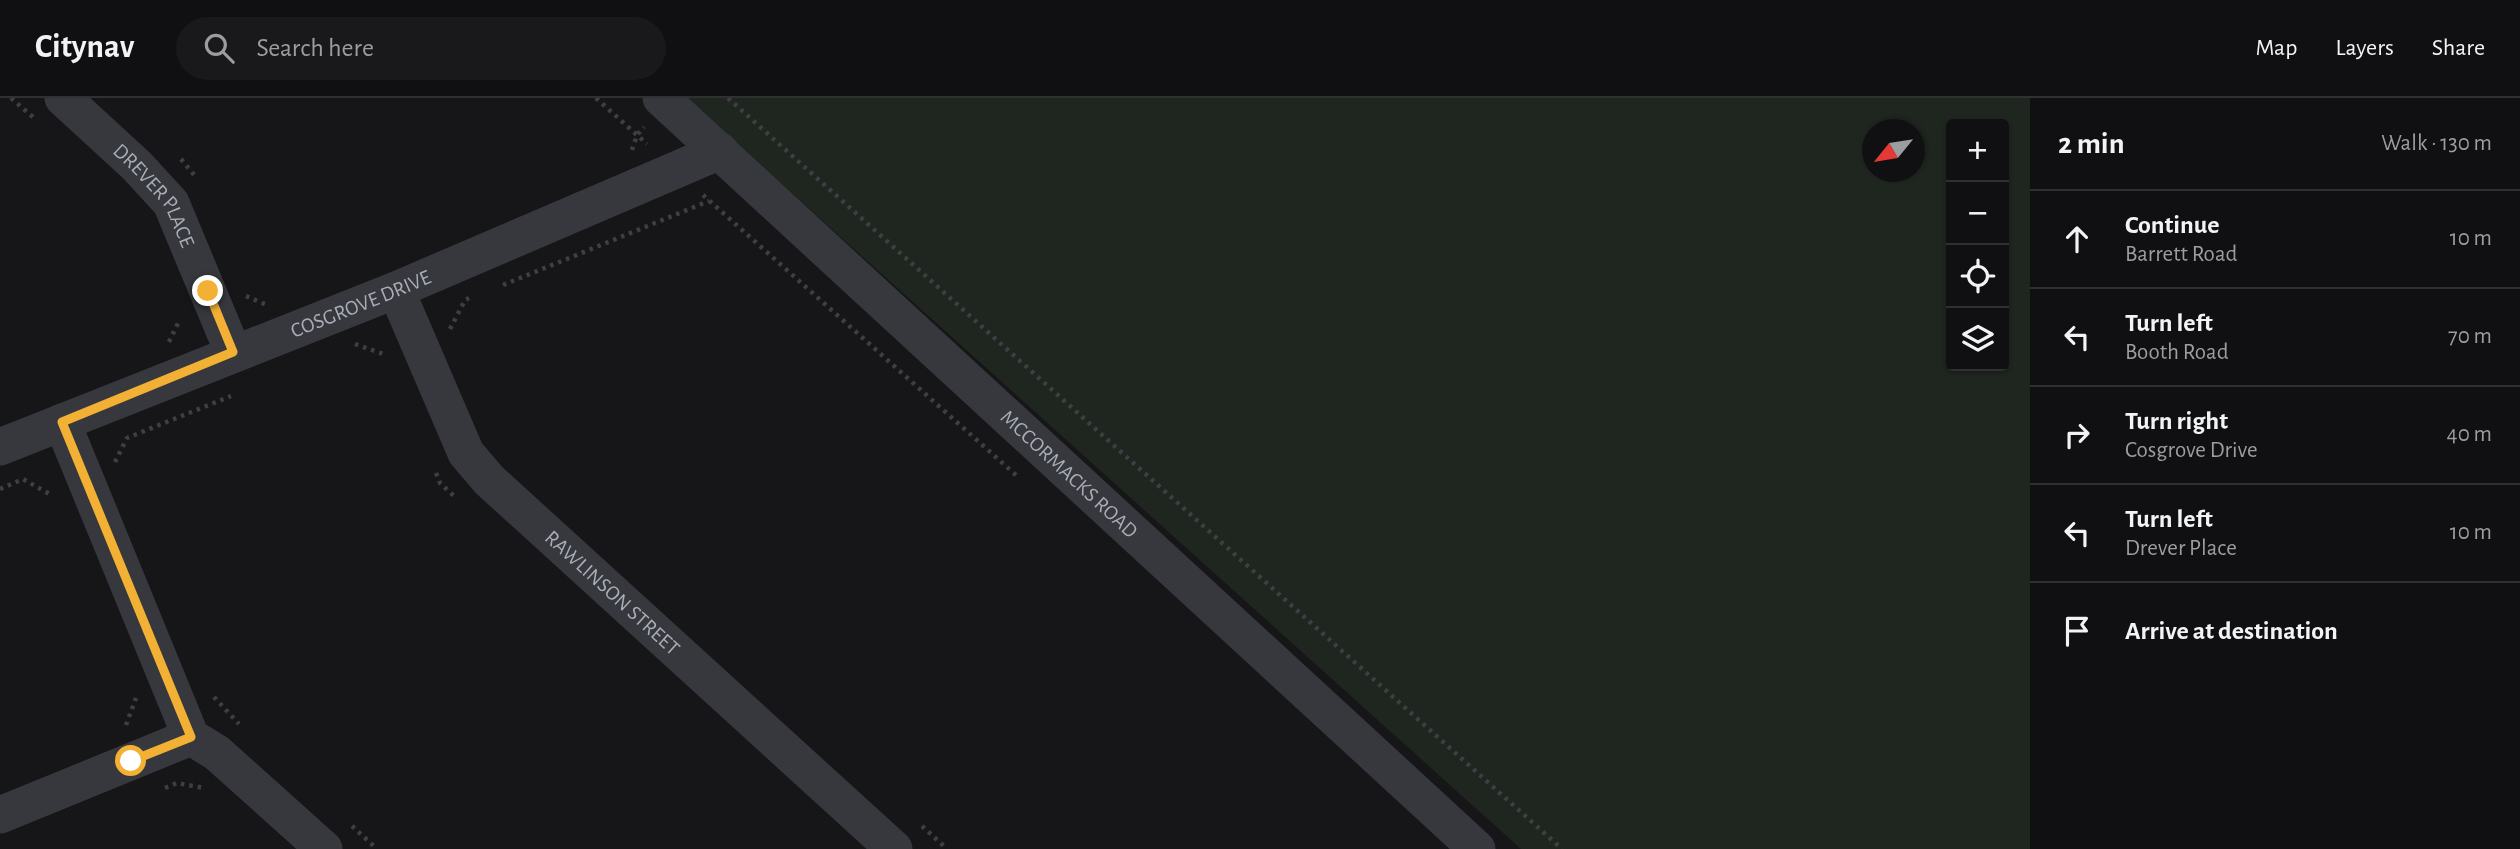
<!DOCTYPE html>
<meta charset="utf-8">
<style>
body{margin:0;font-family:"Alegreya Sans",sans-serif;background:#19191b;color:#f1f3f6}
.controls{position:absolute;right:21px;top:21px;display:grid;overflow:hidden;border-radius:7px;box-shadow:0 2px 5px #0004}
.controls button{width:63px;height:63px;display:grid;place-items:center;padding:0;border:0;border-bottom:2px solid #303032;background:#101012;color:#f1f3f6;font:35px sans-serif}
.compass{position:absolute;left:1862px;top:21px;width:63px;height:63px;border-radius:50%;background:#101012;box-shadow:0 2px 5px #0004;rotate:240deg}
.stop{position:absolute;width:21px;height:21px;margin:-16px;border:5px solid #f2b134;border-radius:50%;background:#fff}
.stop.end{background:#f2b134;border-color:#fff;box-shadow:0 2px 7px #0008}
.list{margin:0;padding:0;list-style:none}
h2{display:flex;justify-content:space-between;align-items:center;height:91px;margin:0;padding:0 28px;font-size:30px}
h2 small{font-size:23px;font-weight:400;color:#9c9d9f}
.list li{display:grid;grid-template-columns:46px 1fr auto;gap:21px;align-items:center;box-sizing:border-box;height:98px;padding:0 28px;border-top:2px solid #303032}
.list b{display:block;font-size:26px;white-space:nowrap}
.list p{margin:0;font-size:23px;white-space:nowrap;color:#9c9d9f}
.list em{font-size:23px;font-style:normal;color:#9c9d9f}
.icon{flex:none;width:38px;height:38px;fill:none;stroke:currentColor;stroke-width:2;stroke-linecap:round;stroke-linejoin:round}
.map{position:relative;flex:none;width:2030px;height:751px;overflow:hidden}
header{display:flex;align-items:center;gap:42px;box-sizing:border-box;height:98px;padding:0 35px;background:#101012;border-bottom:2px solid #303032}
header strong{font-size:33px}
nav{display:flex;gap:38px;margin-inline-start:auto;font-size:24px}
.search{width:490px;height:63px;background:#19191b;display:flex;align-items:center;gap:18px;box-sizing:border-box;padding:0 24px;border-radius:38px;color:#9c9d9f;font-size:26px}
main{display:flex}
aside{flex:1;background:#101012}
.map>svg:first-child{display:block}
.green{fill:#1e261f;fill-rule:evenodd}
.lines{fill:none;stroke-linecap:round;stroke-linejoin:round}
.path{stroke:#3d3f44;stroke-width:4.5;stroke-dasharray:3.5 5;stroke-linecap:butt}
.minor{stroke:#37383d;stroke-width:37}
.route{stroke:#f2b134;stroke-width:9}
.labels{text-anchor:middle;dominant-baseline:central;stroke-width:6;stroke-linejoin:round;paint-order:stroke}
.street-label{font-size:21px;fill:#a8adb8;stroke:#111113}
</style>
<header>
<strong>Citynav</strong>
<div class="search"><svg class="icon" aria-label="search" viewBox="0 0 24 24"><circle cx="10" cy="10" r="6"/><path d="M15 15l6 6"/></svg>Search here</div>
<nav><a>Map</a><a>Layers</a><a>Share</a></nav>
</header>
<main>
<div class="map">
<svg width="2030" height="751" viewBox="0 0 2030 751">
<rect width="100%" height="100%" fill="#161618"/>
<!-- green -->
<path class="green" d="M686 0H2030V751H1521ZM1951 26H2004V268H1951ZM1872 32H1914V74H1872Z"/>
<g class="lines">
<!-- path -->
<path class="path" d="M11 0 34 20
M596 0 647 46
M728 0 1562 751
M632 52 637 37 644 29
M181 61 195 78
M703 97 1017 378
M503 187 709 103
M246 198 267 207
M450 231 465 202 469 200
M169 244 180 221
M355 246 386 257
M115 364 127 340 231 298
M436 375 440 385 454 398
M0 391 23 381 53 398
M214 599 239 626
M126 627 136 600
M165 690 177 685 204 690
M352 728 377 751
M922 728 947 751"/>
<!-- minor -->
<g class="minor">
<path id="s1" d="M63 0 137 68 171 105 233 254"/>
<path id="s2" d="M661 0 1477 751"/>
<path id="s3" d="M396 192 466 355 489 382 894 751"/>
<path d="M62 324 191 639 217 655 324 751"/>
<path id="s4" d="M0 349 396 192 720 53"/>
<path d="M0 717 191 639"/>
</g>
</g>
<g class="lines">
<!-- route -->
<path class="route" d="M131 663 191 639 62 324 233 254 208 193"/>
</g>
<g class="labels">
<!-- street labels -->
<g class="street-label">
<text stroke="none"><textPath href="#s1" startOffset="135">DREVER PLACE</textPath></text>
<text stroke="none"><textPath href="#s4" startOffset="388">COSGROVE DRIVE</textPath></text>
<text stroke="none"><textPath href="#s2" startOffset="555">MCCORMACKS ROAD</textPath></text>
<text stroke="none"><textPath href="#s3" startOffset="380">RAWLINSON STREET</textPath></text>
</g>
</g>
</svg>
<div class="controls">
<button>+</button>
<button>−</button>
<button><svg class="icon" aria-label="locate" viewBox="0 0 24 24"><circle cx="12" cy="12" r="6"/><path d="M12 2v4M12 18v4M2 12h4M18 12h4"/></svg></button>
<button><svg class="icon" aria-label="layers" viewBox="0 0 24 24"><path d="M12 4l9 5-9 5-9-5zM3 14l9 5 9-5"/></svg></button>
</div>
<svg class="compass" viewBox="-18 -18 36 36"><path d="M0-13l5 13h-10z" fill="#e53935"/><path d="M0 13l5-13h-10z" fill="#9c9d9f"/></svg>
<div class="stop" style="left:131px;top:663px"></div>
<div class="stop end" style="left:208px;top:193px"></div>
</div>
<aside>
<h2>2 min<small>Walk · 130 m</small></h2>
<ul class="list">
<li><svg class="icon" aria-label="ahead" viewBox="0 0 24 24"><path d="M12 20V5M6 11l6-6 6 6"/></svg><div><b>Continue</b><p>Barrett Road</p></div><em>10 m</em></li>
<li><svg class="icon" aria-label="left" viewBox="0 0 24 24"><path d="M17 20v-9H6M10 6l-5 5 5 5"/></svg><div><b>Turn left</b><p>Booth Road</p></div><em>70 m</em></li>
<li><svg class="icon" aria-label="right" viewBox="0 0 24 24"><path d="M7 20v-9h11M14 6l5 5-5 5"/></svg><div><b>Turn right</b><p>Cosgrove Drive</p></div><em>40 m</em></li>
<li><svg class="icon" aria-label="left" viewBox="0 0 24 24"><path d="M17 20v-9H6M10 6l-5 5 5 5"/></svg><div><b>Turn left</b><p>Drever Place</p></div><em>10 m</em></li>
<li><svg class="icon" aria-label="arrive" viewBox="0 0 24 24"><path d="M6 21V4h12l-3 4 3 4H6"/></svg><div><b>Arrive at destination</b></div></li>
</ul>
</aside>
</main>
